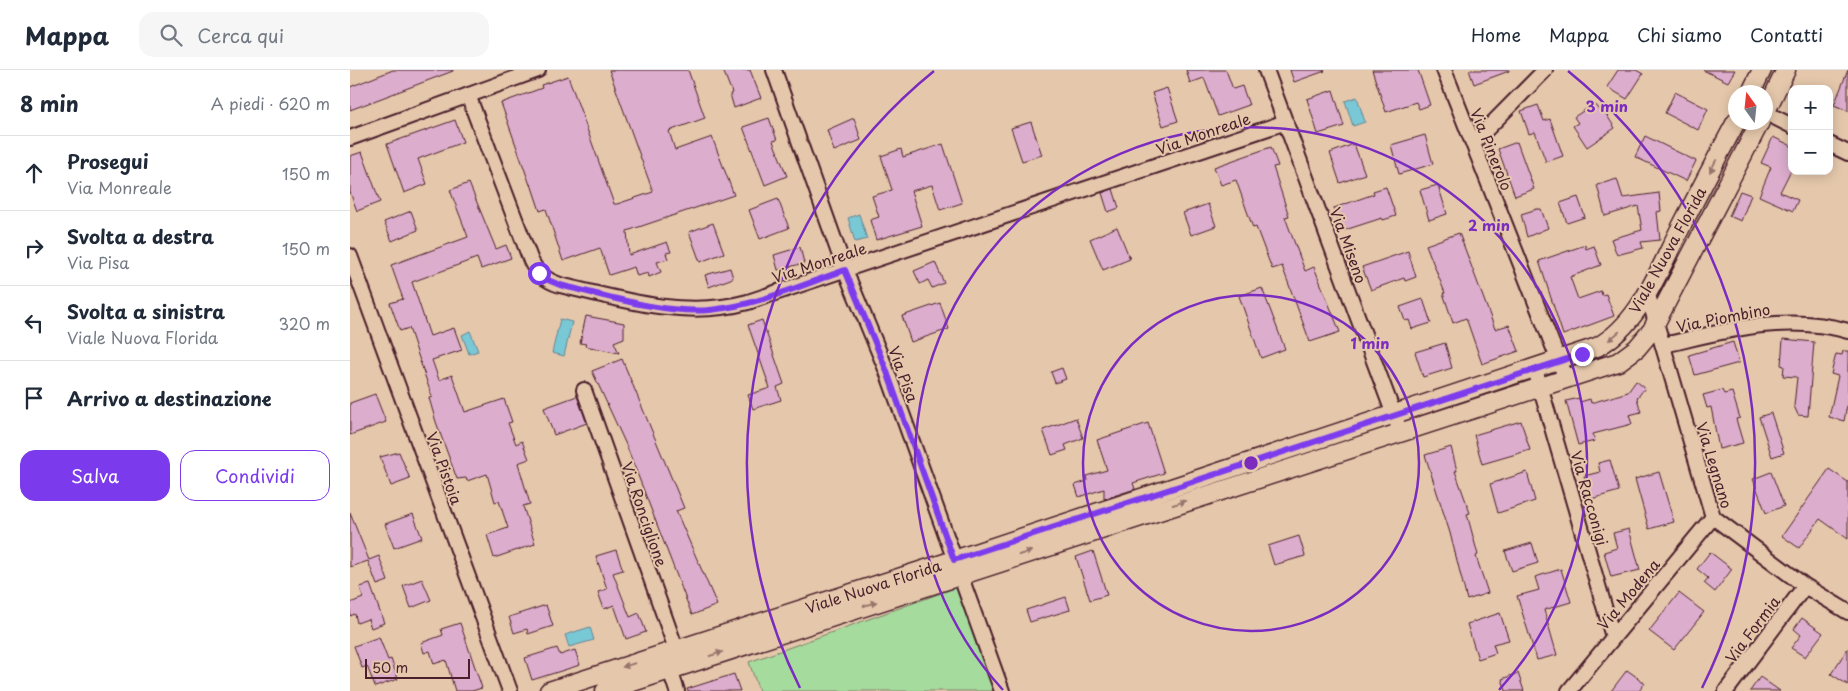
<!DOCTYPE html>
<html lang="it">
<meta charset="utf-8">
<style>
body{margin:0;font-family:"Playpen Sans",sans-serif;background:#f6f6f7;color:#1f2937}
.controls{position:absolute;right:15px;top:15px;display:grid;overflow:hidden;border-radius:10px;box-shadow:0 2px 12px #0003}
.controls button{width:45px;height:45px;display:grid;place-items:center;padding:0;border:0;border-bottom:1px solid #e0e1e3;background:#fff;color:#1f2937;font:25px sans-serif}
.compass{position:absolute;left:1378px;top:15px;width:45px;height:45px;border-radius:50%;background:#fff;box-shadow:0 2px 12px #0003;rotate:345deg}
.scale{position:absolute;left:15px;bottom:12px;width:105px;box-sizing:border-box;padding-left:5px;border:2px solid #4a1f2b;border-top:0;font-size:14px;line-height:18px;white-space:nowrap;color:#4a1f2b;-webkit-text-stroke:4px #e5c8ac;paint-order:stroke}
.stop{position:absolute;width:15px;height:15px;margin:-11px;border:4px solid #7c3aed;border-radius:50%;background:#fff}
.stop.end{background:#7c3aed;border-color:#fff;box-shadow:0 1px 5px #0008}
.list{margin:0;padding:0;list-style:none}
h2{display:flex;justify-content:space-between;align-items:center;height:65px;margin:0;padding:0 20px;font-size:21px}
h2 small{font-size:16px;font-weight:400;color:#747a83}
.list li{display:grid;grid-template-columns:32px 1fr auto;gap:15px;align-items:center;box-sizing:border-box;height:75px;padding:0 20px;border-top:1px solid #e0e1e3}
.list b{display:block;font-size:19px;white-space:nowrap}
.list p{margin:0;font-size:16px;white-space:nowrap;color:#747a83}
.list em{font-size:16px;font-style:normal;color:#747a83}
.actions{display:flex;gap:10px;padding:15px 20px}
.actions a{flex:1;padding:11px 0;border:1px solid #7c3aed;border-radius:15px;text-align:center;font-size:18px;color:#7c3aed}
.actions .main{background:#7c3aed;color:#fff}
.icon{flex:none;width:28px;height:28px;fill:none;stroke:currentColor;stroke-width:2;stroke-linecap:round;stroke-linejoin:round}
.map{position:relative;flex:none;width:1498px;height:621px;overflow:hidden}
header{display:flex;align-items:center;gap:30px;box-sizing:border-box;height:70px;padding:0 25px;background:#fff;border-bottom:1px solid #e0e1e3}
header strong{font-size:24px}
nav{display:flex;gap:28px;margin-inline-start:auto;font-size:18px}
.search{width:350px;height:45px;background:#f6f6f7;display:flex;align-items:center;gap:12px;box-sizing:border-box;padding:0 18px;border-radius:15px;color:#747a83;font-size:19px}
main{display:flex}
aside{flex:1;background:#fff}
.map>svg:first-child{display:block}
.green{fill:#a6db9e;stroke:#787d64}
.water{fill:#79c8d6;stroke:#668492}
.building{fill:#dcadcd;stroke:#4a1f2b}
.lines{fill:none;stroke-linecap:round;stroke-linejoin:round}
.minor-casing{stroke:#4a1f2b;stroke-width:18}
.tertiary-casing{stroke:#4a1f2b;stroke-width:21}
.minor{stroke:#e5c8ac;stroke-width:14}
.tertiary{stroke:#e5c8ac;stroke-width:18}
.oneway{fill:#98746c}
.route{stroke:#7c3aed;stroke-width:6}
.ring{fill:none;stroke:#7b2cbf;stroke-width:2.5}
.labels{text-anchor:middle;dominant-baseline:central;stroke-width:4;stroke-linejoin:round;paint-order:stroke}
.street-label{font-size:15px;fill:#4a1f2b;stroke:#e5c8ac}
.centre{fill:#7b2cbf;stroke:#e5c8ac;stroke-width:2.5}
.ring-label{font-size:15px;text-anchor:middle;font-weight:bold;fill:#7b2cbf;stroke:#e5c8ac;stroke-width:4;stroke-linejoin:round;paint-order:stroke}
</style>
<header>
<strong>Mappa</strong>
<div class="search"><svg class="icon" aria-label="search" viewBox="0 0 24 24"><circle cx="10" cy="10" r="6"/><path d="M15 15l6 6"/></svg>Cerca qui</div>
<nav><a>Home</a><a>Mappa</a><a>Chi siamo</a><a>Contatti</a></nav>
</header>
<main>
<aside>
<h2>8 min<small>A piedi · 620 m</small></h2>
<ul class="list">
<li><svg class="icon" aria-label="ahead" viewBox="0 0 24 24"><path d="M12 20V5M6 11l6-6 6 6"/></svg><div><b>Prosegui</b><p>Via Monreale</p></div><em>150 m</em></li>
<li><svg class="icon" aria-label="right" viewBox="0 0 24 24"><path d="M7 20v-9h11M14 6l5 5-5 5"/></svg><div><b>Svolta a destra</b><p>Via Pisa</p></div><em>150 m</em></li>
<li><svg class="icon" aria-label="left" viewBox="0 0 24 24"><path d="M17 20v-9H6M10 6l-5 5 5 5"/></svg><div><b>Svolta a sinistra</b><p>Viale Nuova Florida</p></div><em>320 m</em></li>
<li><svg class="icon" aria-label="arrive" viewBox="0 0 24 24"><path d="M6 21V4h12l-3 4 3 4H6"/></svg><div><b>Arrivo a destinazione</b></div></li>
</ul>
<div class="actions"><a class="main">Salva</a><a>Condividi</a></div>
</aside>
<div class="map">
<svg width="1498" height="621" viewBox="0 0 1498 621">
<rect width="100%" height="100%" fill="#e5c8ac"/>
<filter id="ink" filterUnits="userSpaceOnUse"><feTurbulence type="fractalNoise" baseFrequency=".02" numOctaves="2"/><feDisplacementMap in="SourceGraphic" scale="10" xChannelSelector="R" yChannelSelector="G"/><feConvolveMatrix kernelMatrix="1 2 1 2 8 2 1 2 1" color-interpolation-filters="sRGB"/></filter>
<g filter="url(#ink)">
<!-- green -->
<path class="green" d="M608 517 646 621H409L399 592Z"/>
<!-- water -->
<path class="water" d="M1007 27 1015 52 1003 56 995 31Z
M509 144 517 169 505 172 498 148Z
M210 249 222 252 214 286 202 283Z
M120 261 128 281 119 284 112 265Z
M240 557 244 570 219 577 215 565Z"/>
<!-- building -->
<path class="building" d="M43 0H103V1L0 40V17Z
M259 0H338L355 48 319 61 325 80 362 67 384 125 277 161 279 185 317 172 321 182 316 183 318 189 307 192 311 202 299 207 298 203 287 206 284 197 259 205 250 178 213 191 196 139 190 141 181 114 180 115 151 33 192 18 191 15 218 6 264 134H267L303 122Z
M373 0H400L411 28 384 38 380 24 382 23Z
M836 0H876L883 19 892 16 899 35 868 46 854 8 840 13Z
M940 0H974L975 1 944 12Z
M1022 0H1068L1080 35 1069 39 1066 32 1036 42Z
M1119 0H1159V1L1124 14Z
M1268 0H1286L1293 4 1277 29 1257 17Z
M1353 0H1385L1378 12Z
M1498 0V41L1484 35Z
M817 18 828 51 813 56 802 23Z
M983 20 994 56 968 64 957 29Z
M1325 22 1358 39 1348 60 1315 43Z
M1244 34 1249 40 1252 38 1265 58 1237 77 1223 56 1228 53 1224 47Z
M1188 35 1194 51 1200 49 1213 86 1196 92 1185 62 1179 64 1171 41Z
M419 48 427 70 423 71 437 106 415 115 393 57Z
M504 48 511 70 484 81 477 60Z
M105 50 113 72 68 89 77 114 54 123 37 74Z
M681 52 692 85 672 91 661 58Z
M1075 65 1083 94 1049 104 1041 75Z
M1295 66 1346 91 1336 111 1285 87Z
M1423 67 1442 76V98L1430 122 1448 130 1443 141 1409 126 1421 97 1411 93Z
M1167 72 1184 119 1165 126 1148 79Z
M593 74 612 133 590 140 582 115 561 121 572 156 526 170 520 150 529 147 522 126 542 120 531 86 551 79 553 87Z
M1004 74 1015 104 990 113 980 83Z
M921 77 928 96 923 97 939 146 935 147 955 201 964 197 990 262 960 272 932 196 922 199 906 157 903 158 886 110 871 115 864 97Z
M12 82 30 132 7 141 0 122V86Z
M1267 109 1273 128 1309 123 1311 141 1307 142 1310 170 1291 172 1293 178 1267 185 1261 169 1292 160 1288 136 1255 146 1247 115Z
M119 113 146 179 156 175 161 188 131 199 127 188 62 212 80 266 104 258 112 280 82 290 89 310 102 305 115 342 154 329 162 352 158 353 166 374 172 371 179 389 168 393 180 434 173 436 185 474 144 488 137 465 158 458 149 431 145 432 137 404 117 411 116 408 107 409 86 352 79 328 82 327 59 258 50 261 40 233 53 229 41 195 118 167 100 120Z
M1088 115 1097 144 1079 150 1070 120Z
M1036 117 1046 146 1033 150 1032 148 992 161 984 138 1024 124 1023 121Z
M763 119 769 138 758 142 752 123Z
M1390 121 1401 125 1391 151 1379 146Z
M1228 127 1235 147 1217 153 1210 133Z
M428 129 439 158 410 169 399 140Z
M858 134 866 156 841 165 833 143Z
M1187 139H1191L1198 158 1177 167 1171 144Z
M61 141 68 160 42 171 34 152Z
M363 153 374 183 350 192 339 162Z
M767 157 780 189 753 200 740 169Z
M1109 163 1145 259 1159 255 1169 281 1132 294 1116 248 1103 253 1093 223H1095L1076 175Z
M1235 175 1236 179 1244 176 1251 195 1220 207 1228 229 1251 221 1252 225 1256 224 1264 246 1213 265 1189 191Z
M450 177 454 193 428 200 424 185Z
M1058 181 1066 207 1055 211 1054 208 1021 220 1012 197Z
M585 192 594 213 582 218 578 210 570 214 564 201Z
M380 198 383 208 359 217 355 205Z
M912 218 935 279 911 288 889 226Z
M1073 229 1081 253 1062 259 1059 250 1055 251 1050 237Z
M590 233 599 259 561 272 552 246Z
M236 246 274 253V268L264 272 269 283 235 276 236 274 230 273Z
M412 250 434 314 427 317 431 330 403 339 398 325 420 318 398 255Z
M1433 269 1464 272 1458 346 1448 345 1444 336 1447 307 1433 306 1434 296 1431 295Z
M1383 272 1389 293 1345 305 1339 285Z
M1095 273 1102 298 1073 307 1065 282Z
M1493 281H1498V330L1494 351 1479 347 1488 306 1481 304 1486 284 1492 285Z
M272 289 334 438 326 441 367 535 342 545 277 377 242 301Z
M712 298 716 309 705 313 701 302Z
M1286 311 1295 318 1287 328 1291 342 1279 345 1282 354 1243 364 1245 371 1228 375 1216 331 1229 328 1230 332 1240 329 1241 333 1278 322Z
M1372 320 1374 324 1382 322 1390 348 1386 349 1393 373 1369 379 1361 337 1357 338 1353 325Z
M25 324 36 352 0 365V333Z
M227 326 237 353 204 365 194 338Z
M1421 343 1434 383 1422 387 1409 347Z
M726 348 733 368 715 375 717 380 702 385 693 360Z
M1171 351 1180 380 1132 394 1124 365Z
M798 353 814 403 783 413 785 419 754 429V419L729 427 725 415 737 411 736 406 757 400 747 370Z
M1101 377 1107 401H1105L1120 443 1117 444 1128 485 1126 486 1138 523 1117 530 1100 463 1075 385Z
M49 382 60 409 41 416 30 387Z
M1260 390 1269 421 1241 429 1234 406 1250 402 1248 393Z
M1479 399 1498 412V469L1470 449 1449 478 1432 466Z
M1177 402 1185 431 1148 443 1140 414Z
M1309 402 1324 452 1299 459 1285 409Z
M1421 402 1434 436 1416 443 1403 409Z
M0 443 19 490 29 486 38 511 27 515 18 491 0 497Z
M63 444 72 468 44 478 35 454Z
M1279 459 1290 500 1261 507 1254 482 1267 478 1263 463Z
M949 466 955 486 924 495 918 476Z
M1182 473 1188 493 1162 501 1155 481Z
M266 480 273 500 263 503 280 547 289 543 296 562 276 569 264 535 254 539 248 522 257 519 246 486Z
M743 481 757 525 740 530 726 487Z
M1360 482 1382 499 1365 522 1354 513 1358 508 1347 499Z
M1211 499 1221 532 1194 540 1207 585 1187 590 1167 526 1189 520 1185 507Z
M72 509 81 530 61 538 53 516Z
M20 514 34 553 21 558 18 549 7 553 5 544 0 546V533L13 528 10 517Z
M1329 523 1354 542 1324 580 1299 561Z
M716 527 720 540 680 552 676 540Z
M196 535 203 556 178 564 177 559 164 563 159 547Z
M1150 543 1159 570 1143 574 1146 583 1128 589 1117 554Z
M1452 548 1473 563 1455 587 1441 578 1451 565 1444 559Z
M110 553 132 618 122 621H105L96 590 84 594 80 581 74 583 71 573 93 565 91 559Z
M29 567 38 590 41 589 48 609 25 617 17 596 12 598 4 576Z
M207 578 210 585 225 580 230 595 182 610 175 588Z
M1498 578V615L1481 604Z
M1277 600 1295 613 1289 621H1261Z
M1168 603 1174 621H1156L1152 609Z
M384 604 390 621H338L337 619Z
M1410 607 1430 621H1400Z"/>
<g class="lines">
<defs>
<path id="minor" d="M424 0 495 200 536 299 652 621
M916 0 1050 361
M1094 0 1216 309
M118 25 181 191C187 204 197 211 210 215 272 230 335 249 398 232L936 52
M1416 43 1442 56
M0 68 188 0
M1123 73 1195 0
M1479 74 1498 83
M0 186 160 621
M1297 222 1363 447 1455 516 1498 542
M1314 275C1375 261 1435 243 1498 261
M1185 299 1263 567
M234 320 326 579V585L319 597 327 621
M1219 621 1363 447
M1376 621 1455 516"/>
<path id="tertiary" d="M1401 22 1412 0
M1416 41 1436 0
M199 621 604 490 1247 277C1290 254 1309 199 1331 157 1349 122 1367 87 1386 52
M255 621 1268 292 1287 278 1302 260 1410 52"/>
</defs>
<!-- minor casing -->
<use href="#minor" class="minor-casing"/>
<!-- tertiary casing -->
<use href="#tertiary" class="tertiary-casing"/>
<!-- minor -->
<use href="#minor" class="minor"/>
<!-- tertiary -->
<use href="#tertiary" class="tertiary"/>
</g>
<!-- one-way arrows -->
<defs><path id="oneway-solid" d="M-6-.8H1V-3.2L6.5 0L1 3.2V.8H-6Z" transform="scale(1.25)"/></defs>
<g class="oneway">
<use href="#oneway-solid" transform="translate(1363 96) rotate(118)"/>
<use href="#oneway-solid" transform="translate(1264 266) rotate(140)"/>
<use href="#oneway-solid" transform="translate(829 433) rotate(-18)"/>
<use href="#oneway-solid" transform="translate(675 483) rotate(-18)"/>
<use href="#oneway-solid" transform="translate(520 534) rotate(-18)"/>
<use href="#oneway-solid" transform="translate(366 584) rotate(-18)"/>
<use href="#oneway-solid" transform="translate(279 595) rotate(162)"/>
</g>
</g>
<g class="lines" filter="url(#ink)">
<!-- route -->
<path class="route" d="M189 203 198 210 210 215C255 226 315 244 360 240 406 236 452 215 495 200L536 299 604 490 1232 284"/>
</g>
<!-- distance rings -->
<g class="ring">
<circle cx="901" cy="393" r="168"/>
<path d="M653 620A336 336 0 1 1 1149 620"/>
<path d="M450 618A504 504 0 0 1 584 1M1218 1A504 504 0 0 1 1352 618"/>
</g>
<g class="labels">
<!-- street labels -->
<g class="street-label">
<text transform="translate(853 63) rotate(-19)">Via Monreale</text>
<text transform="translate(1142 79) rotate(68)">Via Pinerolo</text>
<text transform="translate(999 175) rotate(70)">Via Miseno</text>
<text transform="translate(1317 180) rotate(-61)">Viale Nuova Florida</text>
<text transform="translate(469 192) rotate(-18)">Via Monreale</text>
<text transform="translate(1373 247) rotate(-11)">Via Piombino</text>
<text transform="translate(554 304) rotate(70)">Via Pisa</text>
<text transform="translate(1365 395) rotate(73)">Via Legnano</text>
<text transform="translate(95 398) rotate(70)">Via Pistoia</text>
<text transform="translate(1240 428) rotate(74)">Via Racconigi</text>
<text transform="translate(295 444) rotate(71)">Via Ronciglione</text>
<text transform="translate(523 516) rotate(-18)">Viale Nuova Florida</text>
<text transform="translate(1278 524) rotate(-50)">Via Modena</text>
<text transform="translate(1402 559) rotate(-53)">Via Formia</text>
</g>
</g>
<circle cx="901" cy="393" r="8" class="centre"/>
<g class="ring-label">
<text x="1257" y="42">3 min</text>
<text x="1139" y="161">2 min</text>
<text x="1020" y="279">1 min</text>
</g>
</svg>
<div class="controls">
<button>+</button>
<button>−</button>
</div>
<svg class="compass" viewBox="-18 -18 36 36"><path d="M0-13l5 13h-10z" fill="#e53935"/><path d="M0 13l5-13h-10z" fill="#747a83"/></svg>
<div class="scale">50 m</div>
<div class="stop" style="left:189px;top:203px"></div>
<div class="stop end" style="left:1232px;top:284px"></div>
</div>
</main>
